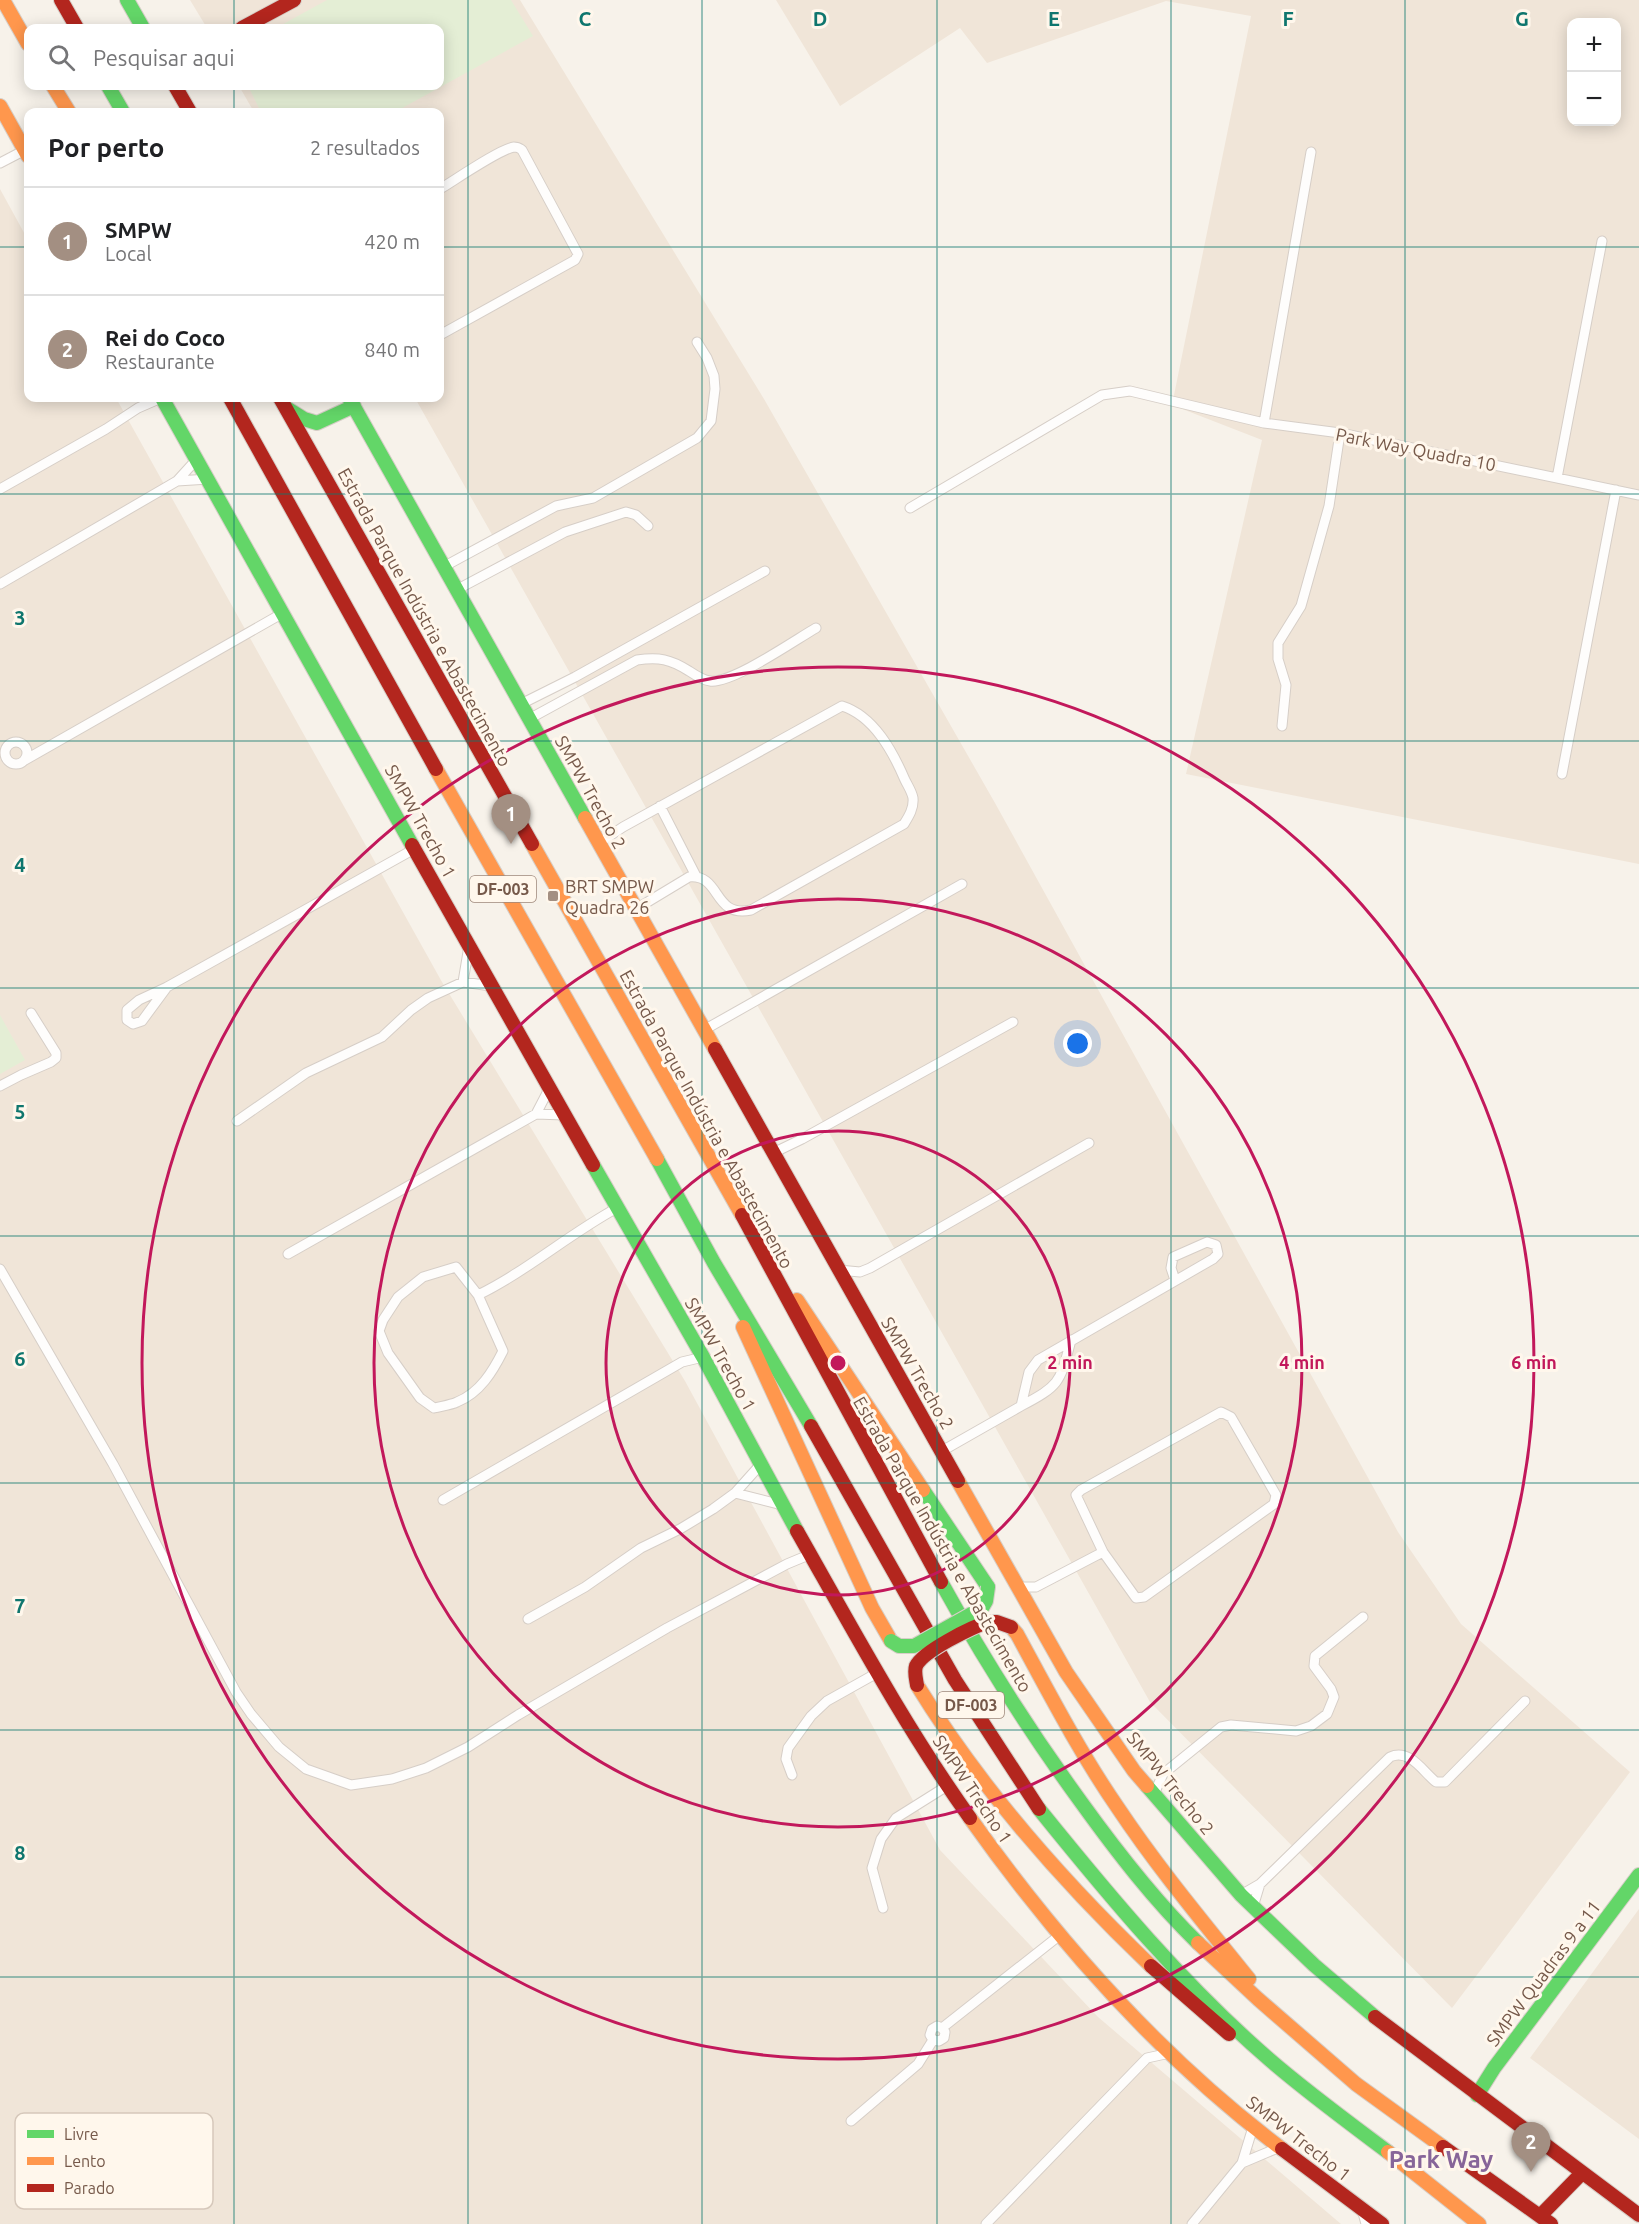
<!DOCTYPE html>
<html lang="pt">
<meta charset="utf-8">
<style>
body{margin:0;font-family:Ubuntu,sans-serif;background:#f2f2f2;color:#202124}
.controls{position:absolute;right:18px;top:18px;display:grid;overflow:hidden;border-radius:12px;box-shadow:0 3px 15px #0003}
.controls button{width:54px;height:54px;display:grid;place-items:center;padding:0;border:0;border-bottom:2px solid #e0e0e0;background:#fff;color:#202124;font:30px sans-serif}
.you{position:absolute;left:1078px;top:1044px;width:21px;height:21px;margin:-15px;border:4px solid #fff;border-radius:50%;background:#1a73e8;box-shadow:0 0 0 9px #1a73e833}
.badge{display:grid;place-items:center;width:39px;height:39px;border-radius:50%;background:#a38f82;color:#fff;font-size:20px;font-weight:700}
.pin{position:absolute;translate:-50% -50px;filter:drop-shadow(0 2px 3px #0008)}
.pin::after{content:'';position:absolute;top:32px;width:21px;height:18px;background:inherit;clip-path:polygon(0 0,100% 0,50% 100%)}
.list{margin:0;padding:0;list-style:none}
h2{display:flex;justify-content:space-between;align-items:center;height:78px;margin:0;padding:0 24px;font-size:26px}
h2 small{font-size:20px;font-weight:400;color:#757577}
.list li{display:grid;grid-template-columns:39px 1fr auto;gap:18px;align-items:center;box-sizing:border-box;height:108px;padding:0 24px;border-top:2px solid #e0e0e0}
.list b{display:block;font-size:22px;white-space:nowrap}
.list p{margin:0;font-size:20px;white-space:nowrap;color:#757577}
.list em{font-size:20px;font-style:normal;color:#757577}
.icon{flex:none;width:33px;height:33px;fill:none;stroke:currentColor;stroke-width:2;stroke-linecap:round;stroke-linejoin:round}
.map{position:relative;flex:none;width:1639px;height:2224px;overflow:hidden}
.search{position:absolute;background:#fff;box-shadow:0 3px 15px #0003;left:24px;top:24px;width:420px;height:66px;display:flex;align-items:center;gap:15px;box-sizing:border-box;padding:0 21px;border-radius:12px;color:#757577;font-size:22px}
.panel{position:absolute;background:#fff;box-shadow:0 3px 15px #0003;left:24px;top:108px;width:420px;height:294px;border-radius:12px}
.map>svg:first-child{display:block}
.residential{fill:#f0e5d8;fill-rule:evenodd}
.green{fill:#e4eed5}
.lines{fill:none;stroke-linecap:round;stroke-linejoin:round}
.street-casing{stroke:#d6cec7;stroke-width:11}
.fast-casing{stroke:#d6cec7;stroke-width:16}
.slow-casing{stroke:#d6cec7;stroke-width:16}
.jam-casing{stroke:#d6cec7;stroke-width:16}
.street{stroke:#fefdfc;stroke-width:9}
.fast{stroke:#63d668;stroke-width:14}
.slow{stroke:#ff974d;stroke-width:14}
.jam{stroke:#b3261e;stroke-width:14}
.fast-bridge-casing{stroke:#d8cfc9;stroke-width:16;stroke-linecap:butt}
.jam-bridge-casing{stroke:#d8cfc9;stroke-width:16;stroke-linecap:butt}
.fast-bridge{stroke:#63d668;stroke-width:14}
.jam-bridge{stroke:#b3261e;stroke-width:14}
.grid{fill:none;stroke:#0f766e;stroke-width:1.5;stroke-opacity:0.55}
.ring{fill:none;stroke:#c2185b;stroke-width:3}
.poi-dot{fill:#a38f82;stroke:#fff7ec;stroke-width:2}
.labels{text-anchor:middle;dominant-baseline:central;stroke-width:6;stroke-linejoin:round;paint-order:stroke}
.shield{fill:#fff7ec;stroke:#9f887b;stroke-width:1.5}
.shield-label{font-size:16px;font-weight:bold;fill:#76594a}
.street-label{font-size:18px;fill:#76594a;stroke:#fff7ec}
.poi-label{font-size:18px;fill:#76594a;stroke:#fff7ec;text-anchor:start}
.district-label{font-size:24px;font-weight:bold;fill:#876599;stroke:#fff7ec}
.key{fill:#fff7ec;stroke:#d6c8bb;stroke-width:1.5}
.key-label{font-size:16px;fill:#76594a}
.grid-label{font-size:20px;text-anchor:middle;font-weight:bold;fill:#0f766e;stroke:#fff7ec;stroke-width:6;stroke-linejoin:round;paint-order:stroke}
.centre{fill:#c2185b;stroke:#fff7ec;stroke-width:3}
.ring-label{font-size:18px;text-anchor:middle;font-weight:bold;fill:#c2185b;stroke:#fff7ec;stroke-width:6;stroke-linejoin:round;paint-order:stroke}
</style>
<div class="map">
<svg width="1639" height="2224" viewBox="0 0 1639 2224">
<rect width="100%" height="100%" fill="#f7f2ea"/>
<!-- residential -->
<path class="residential" d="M190 0H520L764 399 995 803 1398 1532 1461 1624 1630 1772 1452 2008 1150 1702 415 398H440V112H254L239 86H440V28H207Z
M776 0H1639V864L1186 774 1262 440 1172 405 1251 16 1166 1 987 63 960 28 840 106ZM1572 22H1616V122H1572Z
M0 189 28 240V398H116L442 982 685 1381 940 1850 1098 2017 1341 2224H0Z
M1639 1909V2139L1530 2058Z"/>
<!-- green -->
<path class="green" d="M327 0H511L533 36 395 112H261L248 86H440V28H276Z
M0 1015 25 1060 0 1074Z"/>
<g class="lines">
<defs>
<path id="street" d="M0 163 25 150
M440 189C455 180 500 149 514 147 519 147 519 148 522 150L578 254 575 260 440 335
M1264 423 1311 152
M1557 478 1602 241
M177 481 209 479
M0 489 106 429 138 408 161 398
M910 508 1102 395 1130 391 1264 423 1340 433 1639 495
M445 566 556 506 593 498 697 438 711 421 715 389 714 376 707 358 697 342
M0 584 177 481 197 459
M458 589 565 532 626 512 636 515 648 526
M521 704 575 677 765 571
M529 719 637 660C659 657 670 659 689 671 695 675 702 680 710 681 732 684 795 640 816 628
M1282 726 1286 685 1278 659V643L1301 606 1329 506 1340 433
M5 753a11 11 0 1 1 22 0a11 11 0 1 1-22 0Z
M25 760 283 613
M1562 774 1616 490
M660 806 696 876
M599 843 623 827 842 706C874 716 893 752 905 780 908 786 912 792 913 798 914 808 909 816 904 824L751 910C712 918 722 874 689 877L636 909
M463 982 469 946
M167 987 142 1021 133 1024 127 1020V1010L139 1000 167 987 416 848
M704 1030 962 884
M0 1086 21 1075 51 1062 56 1058V1053L31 1013
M536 1114 549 1089
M237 1121 306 1073 382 1037 411 1010 428 998 463 982 491 986
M773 1153 802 1139 1013 1022
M288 1254 536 1114 564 1115
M0 1269 113 1464 236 1692 251 1714 279 1747 306 1769 351 1785 392 1779 426 1768 468 1747 518 1715 667 1628 787 1564 811 1554
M839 1270 860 1272 870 1268 1089 1143
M478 1295 503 1351C493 1371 480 1393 457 1402 451 1405 442 1406 434 1408L420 1398 388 1353 379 1331 383 1320 398 1297 423 1277 456 1267 478 1295C527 1271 569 1234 617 1208
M1021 1406C1061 1385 1060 1382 1071 1340
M1221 1412 1231 1417 1276 1495 1274 1504 1144 1597 1136 1598 1103 1552 1076 1495 1081 1490Z
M942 1451 1021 1406 1029 1372 1038 1360 1213 1259 1218 1254 1216 1245 1207 1242 1173 1257 1171 1268 1175 1280
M735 1493 782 1505
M443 1500 682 1362 703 1357
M1016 1587H1036L1103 1552
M528 1619 585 1587 641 1548 680 1529 713 1509 735 1493 761 1464
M792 1775 786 1759 788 1748 811 1716 827 1701 877 1673
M1154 1794 1163 1774 1221 1727 1231 1725 1296 1731 1311 1726 1327 1714 1334 1697 1331 1689 1314 1666 1315 1656 1363 1617
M1241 1895 1260 1884 1390 1757C1410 1748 1423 1772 1436 1782H1445L1525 1701
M1253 1907 1260 1884
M883 1908 872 1868 881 1839 896 1818 947 1786
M942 2028 1060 1935
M851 2121 918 2064 933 2040 930 2035 932 2029 937 2026 942 2028 945 2032 944 2038 939 2041 933 2040
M1242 2163 1280 2147
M1362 2209 1366 2224
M986 2224 1147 2058 1170 2053
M1192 2224 1242 2163 1253 2127"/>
<path id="fast" d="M127 0 143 28
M108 86 123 112
M162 398 412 845
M349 398 585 818
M288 409 304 419 317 423 354 406
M657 1159 714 1263 811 1426
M593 1165 703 1357 797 1531
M923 1490 988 1587
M941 1582C983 1658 1030 1732 1081 1802 1117 1852 1154 1900 1198 1943
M1147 1786 1241 1895 1314 1965 1375 2017
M1039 1809C1110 1897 1183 1985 1270 2060 1307 2092 1348 2122 1388 2152
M1477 2095 1494 2068 1639 1875"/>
<path id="slow" d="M3 0 28 44
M53 86 69 112
M0 106 28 156
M436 769 657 1159
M585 818 715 1049
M532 844 742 1215
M797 1300 923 1490
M743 1327 872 1608 891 1641
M958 1481 1066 1672 1134 1771 1147 1786
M1011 1627 1017 1634C1049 1693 1080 1753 1118 1808 1158 1868 1204 1923 1249 1979
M917 1685C981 1789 1063 1882 1151 1966
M970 1818C1058 1942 1161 2058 1282 2149
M1198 1943 1258 1999 1356 2084 1443 2147
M1388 2152 1479 2224"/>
<path id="jam" d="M61 0 77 28
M242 28 294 0
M175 86 190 112
M230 398 436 769
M280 398 532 844
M412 845 593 1165
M715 1049 958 1481
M742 1215 941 1582
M811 1426 955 1680 1039 1809
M797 1531C852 1628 905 1727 970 1818
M1151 1966 1229 2034
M1375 2017 1639 2215
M1443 2147 1551 2224
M1282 2149 1382 2224
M1540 2216 1582 2173"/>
</defs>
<!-- street casing -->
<use href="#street" class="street-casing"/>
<!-- fast casing -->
<use href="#fast" class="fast-casing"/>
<!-- slow casing -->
<use href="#slow" class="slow-casing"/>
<!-- jam casing -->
<use href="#jam" class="jam-casing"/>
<!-- street -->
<use href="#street" class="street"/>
<!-- fast -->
<use href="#fast" class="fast"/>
<!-- slow -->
<use href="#slow" class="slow"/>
<!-- jam -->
<use href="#jam" class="jam"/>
<defs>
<path id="fast-bridge" d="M891 1641 899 1646H914L982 1608 986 1601 988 1587"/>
<path id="jam-bridge" d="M917 1685C916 1679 914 1672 916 1666 923 1651 972 1627 988 1622H997L1011 1627"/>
</defs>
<!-- fast-bridge casing -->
<use href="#fast-bridge" class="fast-bridge-casing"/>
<!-- jam-bridge casing -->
<use href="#jam-bridge" class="jam-bridge-casing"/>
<!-- fast-bridge -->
<use href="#fast-bridge" class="fast-bridge"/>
<!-- jam-bridge -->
<use href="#jam-bridge" class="jam-bridge"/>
</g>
<!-- grid -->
<path class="grid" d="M234 0V28M468 0V2224M702 0V2224M937 0V2224M1171 0V2224M1405 0V2224M234 86V112M0 247H28M440 247H1639M234 398V2224M0 494H1639M0 741H1639M0 988H1639M0 1236H1639M0 1483H1639M0 1730H1639M0 1977H1639"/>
<!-- distance rings -->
<g class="ring">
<circle cx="838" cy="1363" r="232"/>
<circle cx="838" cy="1363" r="464"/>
<circle cx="838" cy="1363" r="696"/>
</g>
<!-- markers -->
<rect class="poi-dot" x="547" y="890" width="12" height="12" rx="3"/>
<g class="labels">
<!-- shield labels -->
<g class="shield">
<rect x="470" y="876" width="66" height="26" rx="4.5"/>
<rect x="938" y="1692" width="66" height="26" rx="4.5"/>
</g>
<g class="shield-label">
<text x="503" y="889">DF-003</text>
<text x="971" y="1705">DF-003</text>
</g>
<!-- street labels -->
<g class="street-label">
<text transform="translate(1416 449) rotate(11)">Park Way Quadra 10</text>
<text transform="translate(425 617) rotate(61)">Estrada Parque Indústria e Abastecimento</text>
<text transform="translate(591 792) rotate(61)">SMPW Trecho 2</text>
<text transform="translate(421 821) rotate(61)">SMPW Trecho 1</text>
<text transform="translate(707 1119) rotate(61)">Estrada Parque Indústria e Abastecimento</text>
<text transform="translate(721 1354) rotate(61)">SMPW Trecho 1</text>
<text transform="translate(918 1373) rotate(60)">SMPW Trecho 2</text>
<text transform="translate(943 1544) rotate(60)">Estrada Parque Indústria e Abastecimento</text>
<text transform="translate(1171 1783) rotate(51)">SMPW Trecho 2</text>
<text transform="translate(973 1789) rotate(56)">SMPW Trecho 1</text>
<text transform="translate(1543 1973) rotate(-53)">SMPW Quadras 9 a 11</text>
<text transform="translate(1299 2138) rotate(38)">SMPW Trecho 1</text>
</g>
<!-- poi labels -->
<g class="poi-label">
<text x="565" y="886">BRT SMPW<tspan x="565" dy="21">Quadra 26</tspan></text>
</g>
<!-- district labels -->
<g class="district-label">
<text x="1441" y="2159">Park Way</text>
</g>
</g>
<!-- legend -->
<rect x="15" y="2113" width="198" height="96" rx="9" class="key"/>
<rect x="27" y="2130" width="27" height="8" fill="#63d668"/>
<rect x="27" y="2157" width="27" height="8" fill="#ff974d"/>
<rect x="27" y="2184" width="27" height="8" fill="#b3261e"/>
<g class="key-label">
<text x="64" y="2140">Livre</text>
<text x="64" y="2167">Lento</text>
<text x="64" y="2194">Parado</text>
</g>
<g class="grid-label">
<text x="585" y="26">C</text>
<text x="820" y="26">D</text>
<text x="1054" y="26">E</text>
<text x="1288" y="26">F</text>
<text x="1522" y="26">G</text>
<text x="20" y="625">3</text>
<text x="20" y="872">4</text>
<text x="20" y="1119">5</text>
<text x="20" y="1366">6</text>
<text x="20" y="1613">7</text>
<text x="20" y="1860">8</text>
</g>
<circle cx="838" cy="1363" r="9" class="centre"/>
<g class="ring-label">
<text x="1070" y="1369">2 min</text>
<text x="1302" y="1369">4 min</text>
<text x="1534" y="1369">6 min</text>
</g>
</svg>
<div class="controls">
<button>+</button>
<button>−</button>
</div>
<div class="you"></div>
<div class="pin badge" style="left:511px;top:844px">1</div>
<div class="pin badge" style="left:1531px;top:2172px">2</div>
<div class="search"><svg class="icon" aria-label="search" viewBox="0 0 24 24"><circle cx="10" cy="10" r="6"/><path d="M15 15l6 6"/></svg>Pesquisar aqui</div>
<section class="panel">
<h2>Por perto<small>2 resultados</small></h2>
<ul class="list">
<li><span class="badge">1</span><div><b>SMPW</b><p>Local</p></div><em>420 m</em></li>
<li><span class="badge">2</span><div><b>Rei do Coco</b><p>Restaurante</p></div><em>840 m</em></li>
</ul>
</section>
</div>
